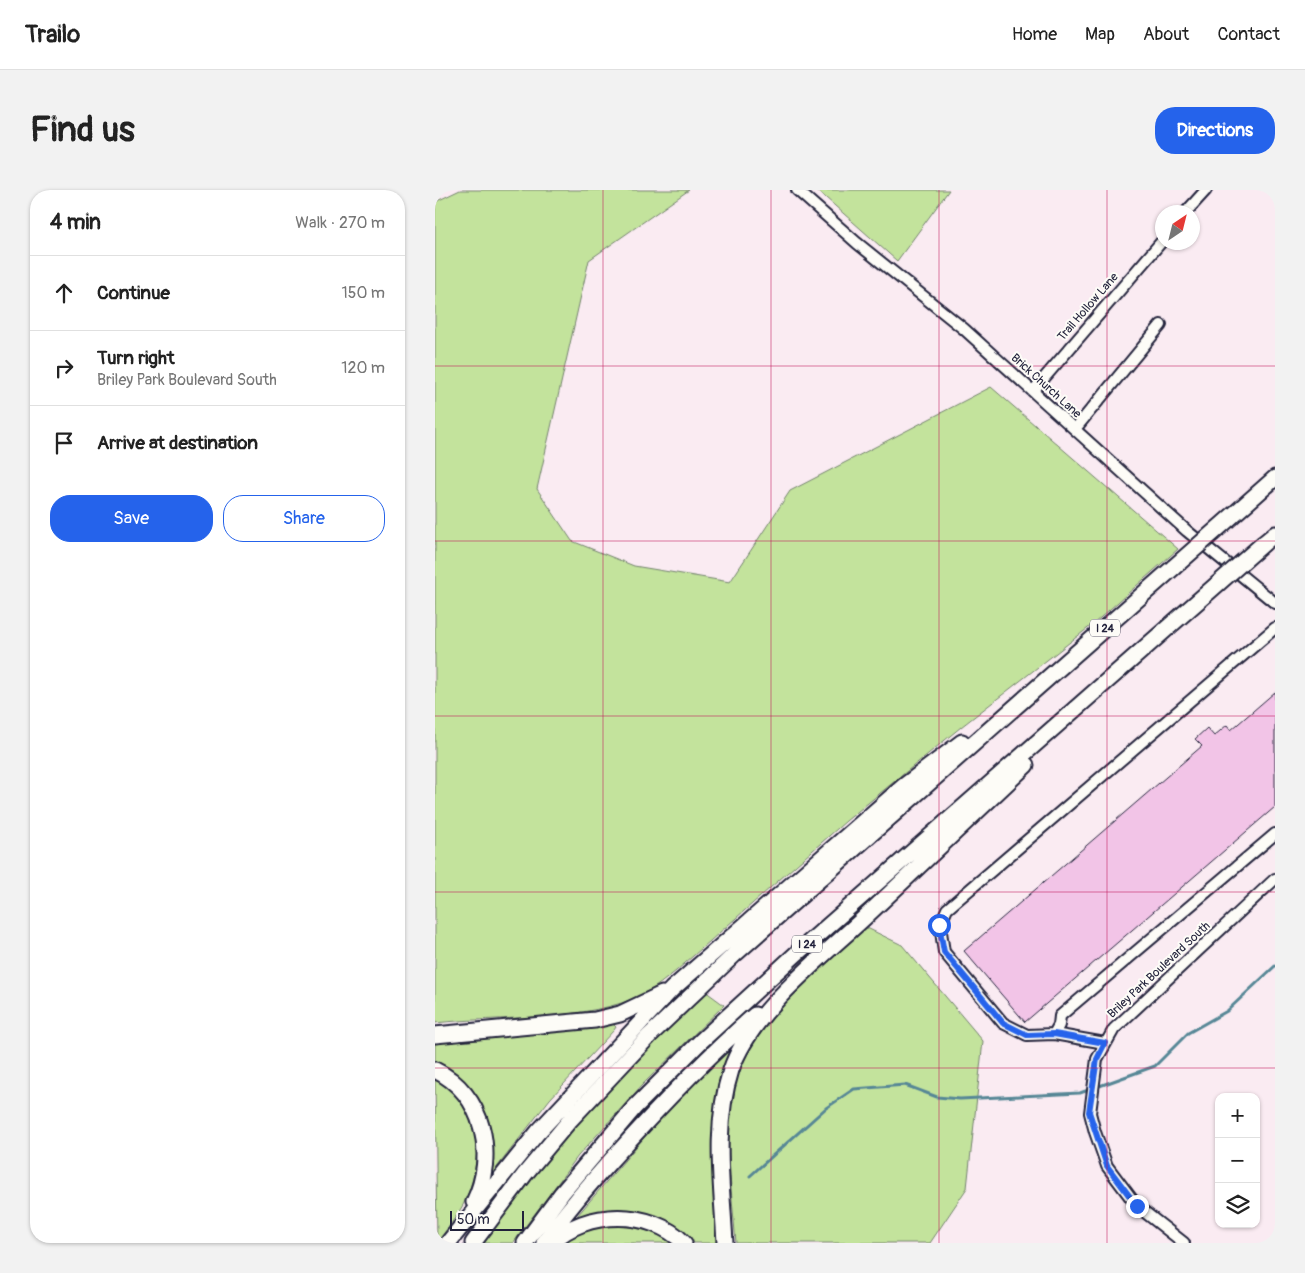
<!DOCTYPE html>
<meta charset="utf-8">
<style>
body{margin:0;font-family:Pangolin,sans-serif;background:#f2f2f2;color:#222}
.controls{position:absolute;right:15px;bottom:15px;display:grid;overflow:hidden;border-radius:10px;box-shadow:0 1px 4px #0004}
.controls button{width:45px;height:45px;display:grid;place-items:center;padding:0;border:0;border-bottom:1px solid #e0e0e0;background:#fff;color:#222;font:25px sans-serif}
.compass{position:absolute;left:720px;top:15px;width:45px;height:45px;border-radius:50%;background:#fff;box-shadow:0 1px 4px #0004;rotate:35deg}
.scale{position:absolute;left:15px;bottom:12px;width:74px;box-sizing:border-box;padding-left:5px;border:2px solid #22223b;border-top:0;font-size:14px;line-height:18px;white-space:nowrap;color:#22223b;-webkit-text-stroke:4px #fdfcf7;paint-order:stroke}
.stop{position:absolute;width:15px;height:15px;margin:-11px;border:4px solid #2563eb;border-radius:50%;background:#fff}
.stop.end{background:#2563eb;border-color:#fff;box-shadow:0 1px 5px #0008}
.list{margin:0;padding:0;list-style:none}
h2{display:flex;justify-content:space-between;align-items:center;height:65px;margin:0;padding:0 20px;font-size:21px}
h2 small{font-size:16px;font-weight:400;color:#767676}
.list li{display:grid;grid-template-columns:32px 1fr auto;gap:15px;align-items:center;box-sizing:border-box;height:75px;padding:0 20px;border-top:1px solid #e0e0e0}
.list b{display:block;font-size:19px;white-space:nowrap}
.list p{margin:0;font-size:16px;white-space:nowrap;color:#767676}
.list em{font-size:16px;font-style:normal;color:#767676}
.actions{display:flex;gap:10px;padding:15px 20px}
.actions a{flex:1;padding:11px 0;border:1px solid #2563eb;border-radius:20px;text-align:center;font-size:18px;color:#2563eb}
.actions .main{background:#2563eb;color:#fff}
.icon{flex:none;width:28px;height:28px;fill:none;stroke:currentColor;stroke-width:2;stroke-linecap:round;stroke-linejoin:round}
.map{position:relative;flex:none;width:840px;height:1053px;overflow:hidden;border-radius:20px}
header{display:flex;align-items:center;gap:30px;box-sizing:border-box;height:70px;padding:0 25px;background:#fff;border-bottom:1px solid #e0e0e0}
header strong{font-size:24px}
nav{display:flex;gap:28px;margin-inline-start:auto;font-size:18px}
.intro{display:flex;align-items:center;justify-content:space-between;box-sizing:border-box;height:120px;padding:0 30px}
h1{margin:0;font-size:35px}
.button{padding:12px 22px;border-radius:20px;background:#2563eb;color:#fff;font-size:18px;font-weight:700}
main{display:flex;gap:30px;padding:0 30px}
aside{flex:1;background:#fff;border-radius:20px;box-shadow:0 1px 4px #0004}
.map>svg:first-child{display:block}
.green{fill:#c3e39c;stroke:#72826c}
.lines{fill:none;stroke-linecap:round;stroke-linejoin:round}
.stream{stroke:#578796;stroke-width:3}
.building{fill:#f2c4e7;stroke:#22223b}
.minor-casing{stroke:#22223b;stroke-width:14}
.highway-casing{stroke:#22223b;stroke-width:19}
.minor{stroke:#fdfcf7;stroke-width:10}
.highway{stroke:#fdfcf7;stroke-width:15}
.highway-bridge-casing{stroke:#22223b;stroke-width:19;stroke-linecap:butt}
.highway-bridge{stroke:#fdfcf7;stroke-width:15}
.route{stroke:#2563eb;stroke-width:6}
.grid{fill:none;stroke:#c2185b;stroke-width:1;stroke-opacity:0.55}
.labels{text-anchor:middle;dominant-baseline:central;stroke-width:4;stroke-linejoin:round;paint-order:stroke}
.shield{fill:#fdfcf7;stroke:#646373;stroke-width:1}
.shield-label{font-size:11px;font-weight:bold;fill:#22223b}
.street-label{font-size:12px;fill:#22223b;stroke:#fdfcf7}
</style>
<header>
<strong>Trailo</strong>
<nav><a>Home</a><a>Map</a><a>About</a><a>Contact</a></nav>
</header>
<div class="intro"><h1>Find us</h1><a class="button">Directions</a></div>
<main>
<aside>
<h2>4 min<small>Walk · 270 m</small></h2>
<ul class="list">
<li><svg class="icon" aria-label="ahead" viewBox="0 0 24 24"><path d="M12 20V5M6 11l6-6 6 6"/></svg><div><b>Continue</b></div><em>150 m</em></li>
<li><svg class="icon" aria-label="right" viewBox="0 0 24 24"><path d="M7 20v-9h11M14 6l5 5-5 5"/></svg><div><b>Turn right</b><p>Briley Park Boulevard South</p></div><em>120 m</em></li>
<li><svg class="icon" aria-label="arrive" viewBox="0 0 24 24"><path d="M6 21V4h12l-3 4 3 4H6"/></svg><div><b>Arrive at destination</b></div></li>
</ul>
<div class="actions"><a class="main">Save</a><a>Share</a></div>
</aside>
<div class="map">
<svg width="840" height="1053" viewBox="0 0 840 1053">
<rect width="100%" height="100%" fill="#faebf2"/>
<filter id="ink" filterUnits="userSpaceOnUse"><feTurbulence type="fractalNoise" baseFrequency=".02" numOctaves="2"/><feDisplacementMap in="SourceGraphic" scale="10" xChannelSelector="R" yChannelSelector="G"/><feConvolveMatrix kernelMatrix="1 2 1 2 8 2 1 2 1" color-interpolation-filters="sRGB"/></filter>
<g filter="url(#ink)">
<!-- green -->
<path class="green" d="M25 0H254L154 70 102 299 137 351 199 376 295 392 355 301 556 197 743 359 657 435 526 537 411 631 241 781C231 789 220 798 209 804 153 832 63 826 0 833V12Z
M382 0H514L462 71Z
M430 737 467 755 548 851 532 998 495 1053H301C297 1005 290 956 296 908 305 843 385 781 430 737Z
M270 801 289 815 207 895 143 966 78 1053H48C114 961 189 880 270 801Z
M178 834 181 837 179 840 115 909 56 985V954L0 874V852Z
M306 845 293 873 285 1053H259C239 1029 203 1015 171 1020 162 1021 153 1026 145 1028L142 1026 231 922Z
M0 889C7 894 16 899 22 905 49 933 45 982 28 1015 21 1028 10 1041 2 1053Z
M176 1036C198 1037 220 1039 237 1053H127L151 1040Z"/>
<g class="lines">
<!-- stream -->
<path class="stream" d="M315 986 391 918 419 899 470 895 502 907 525 909 645 903 720 876 753 843 792 821 840 776"/>
</g>
<!-- building -->
<path class="building" d="M840 502V617L590 832 529 761 767 556 760 549 772 538 779 546 792 535 796 540Z"/>
<g class="lines">
<defs>
<path id="minor" d="M362 0 422 53 529 139 752 341 840 413
M751 22 771 0
M598 201 728 50
M640 239 726 135
M840 438 512 719 505 735 509 762 568 833 592 845 619 844 624 835 625 826 840 644
M619 844 670 853
M749 1053 702 1016 672 976 660 942 655 923 662 869 679 839 840 689"/>
<path id="highway" d="M797 326 840 288
M829 353 840 344
M0 845 160 830 185 824 227 804
M0 880C49 904 62 965 39 1012
M13 1053 103 942 237 799 469 596 527 552
M38 1053 90 984 135 930 214 846 301 763 739 377
M90 1053 127 1003 200 917 266 851 361 764 770 405
M109 1053C130 1022 155 994 179 967 224 917 269 869 320 825
M116 1053C151 1019 216 1019 249 1053
M290 1053C287 996 278 936 296 880 315 823 385 769 429 728 483 677 537 626 591 575"/>
</defs>
<!-- minor casing -->
<use href="#minor" class="minor-casing"/>
<!-- highway casing -->
<use href="#highway" class="highway-casing"/>
<!-- minor -->
<use href="#minor" class="minor"/>
<!-- highway -->
<use href="#highway" class="highway"/>
<defs>
<path id="highway-bridge" d="M739 377 797 326
M770 405 829 353"/>
</defs>
<!-- highway-bridge casing -->
<use href="#highway-bridge" class="highway-bridge-casing"/>
<!-- highway-bridge -->
<use href="#highway-bridge" class="highway-bridge"/>
</g>
</g>
<g class="lines" filter="url(#ink)">
<!-- route -->
<path class="route" d="M504 735 509 762 568 833 592 845 619 844 670 853 662 869 654 922 672 976 702 1016"/>
</g>
<!-- grid -->
<path class="grid" d="M168 0V1053M336 0V1053M504 0V1053M672 0V1053M0 176H840M0 351H840M0 526H840M0 702H840M0 878H840"/>
<g class="labels">
<!-- shield labels -->
<g class="shield">
<rect x="655" y="429.5" width="30" height="17" rx="4"/>
<rect x="357" y="745.5" width="30" height="17" rx="4"/>
</g>
<g class="shield-label">
<text x="670" y="438">I 24</text>
<text x="372" y="754">I 24</text>
</g>
<!-- street labels -->
<g class="street-label">
<text transform="translate(653 117) rotate(-49)">Trail Hollow Lane</text>
<text transform="translate(611 196) rotate(42)">Brick Church Lane</text>
<text transform="translate(724 780) rotate(-43)">Briley Park Boulevard South</text>
</g>
</g>
</svg>
<div class="controls">
<button>+</button>
<button>−</button>
<button><svg class="icon" aria-label="layers" viewBox="0 0 24 24"><path d="M12 4l9 5-9 5-9-5zM3 14l9 5 9-5"/></svg></button>
</div>
<svg class="compass" viewBox="-18 -18 36 36"><path d="M0-13l5 13h-10z" fill="#e53935"/><path d="M0 13l5-13h-10z" fill="#767676"/></svg>
<div class="scale">50 m</div>
<div class="stop" style="left:504px;top:735px"></div>
<div class="stop end" style="left:702px;top:1016px"></div>
</div>
</main>
